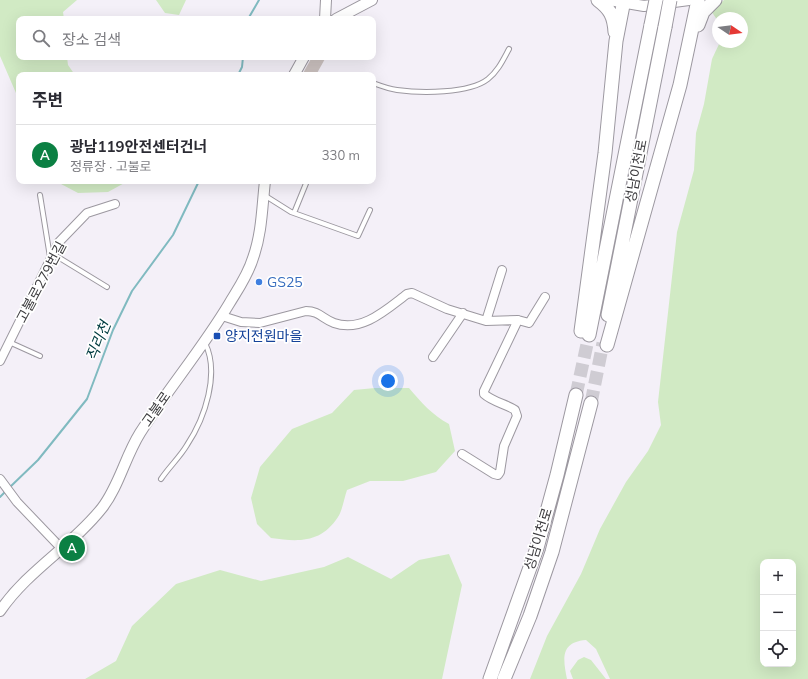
<!DOCTYPE html>
<html lang="ko">
<meta charset="utf-8">
<style>
body{margin:0;font-family:Mulish,"Noto Sans KR",sans-serif;background:#f2f2f3;color:#2b2b33}
.controls{position:absolute;right:12px;bottom:12px;display:grid;overflow:hidden;border-radius:8px;box-shadow:0 4px 16px #0002}
.controls button{width:36px;height:36px;display:grid;place-items:center;padding:0;border:0;border-bottom:1px solid #e1e1e2;background:#fff;color:#2b2b33;font:20px sans-serif}
.compass{position:absolute;left:712px;top:12px;width:36px;height:36px;border-radius:50%;background:#fff;box-shadow:0 4px 16px #0002;rotate:103deg}
.you{position:absolute;left:388px;top:381px;width:14px;height:14px;margin:-10px;border:3px solid #fff;border-radius:50%;background:#1a73e8;box-shadow:0 0 0 6px #1a73e833}
.badge{display:grid;place-items:center;width:26px;height:26px;border-radius:50%;background:#0b8043;color:#fff;font-size:13px;font-weight:700}
.pin{position:absolute;translate:-50% -50%;border:2px solid #fff;box-shadow:0 1px 4px #0006}
.list{margin:0;padding:0;list-style:none}
h2{display:flex;justify-content:space-between;align-items:center;height:52px;margin:0;padding:0 16px;font-size:17px}
h2 small{font-size:13px;font-weight:400;color:#7c7c81}
.list li{display:grid;grid-template-columns:26px 1fr auto;gap:12px;align-items:center;box-sizing:border-box;height:60px;padding:0 16px;border-top:1px solid #e1e1e2}
.list b{display:block;font-size:15px;white-space:nowrap}
.list p{margin:0;font-size:13px;white-space:nowrap;color:#7c7c81}
.list em{font-size:13px;font-style:normal;color:#7c7c81}
.icon{flex:none;width:22px;height:22px;fill:none;stroke:currentColor;stroke-width:2;stroke-linecap:round;stroke-linejoin:round}
.map{position:relative;flex:none;width:808px;height:679px;overflow:hidden}
.search{position:absolute;background:#fff;box-shadow:0 4px 16px #0002;left:16px;top:16px;width:360px;height:44px;display:flex;align-items:center;gap:10px;box-sizing:border-box;padding:0 14px;border-radius:8px;color:#7c7c81;font-size:15px}
.panel{position:absolute;background:#fff;box-shadow:0 4px 16px #0002;left:16px;top:72px;width:360px;height:112px;border-radius:8px}
.map>svg:first-child{display:block}
.green{fill:#d1eac4;fill-rule:evenodd}
.lines{fill:none;stroke-linecap:round;stroke-linejoin:round}
.stream{stroke:#80bac0;stroke-width:2}
.building{fill:#cbc1bf}
.trunk-tunnel{stroke:#cfccd3;stroke-width:13;stroke-dasharray:13 6;stroke-linecap:butt}
.service-casing{stroke:#9c98a0;stroke-width:6}
.minor-casing{stroke:#9c98a0;stroke-width:10}
.tertiary-casing{stroke:#9c98a0;stroke-width:12}
.trunk-casing{stroke:#9c98a0;stroke-width:15}
.service{stroke:#fff;stroke-width:4}
.minor{stroke:#fff;stroke-width:8}
.tertiary{stroke:#fff;stroke-width:10}
.trunk{stroke:#fff;stroke-width:13}
.trunk-bridge-casing{stroke:#9c98a0;stroke-width:15;stroke-linecap:butt}
.trunk-bridge{stroke:#fff;stroke-width:13}
.shop-dot{fill:#3f7fe0;stroke:#fff;stroke-width:1.5}
.transit-dot{fill:#1a4fb4;stroke:#fff;stroke-width:1.5}
.labels{text-anchor:middle;dominant-baseline:central;stroke-width:3.5;stroke-linejoin:round;paint-order:stroke}
.street-label{font-size:14px;fill:#3d3c3f;stroke:#fff}
.shop-label{font-size:14px;fill:#366cbe;stroke:#fff;text-anchor:start}
.transit-label{font-size:14px;fill:#164399;stroke:#fff;text-anchor:start}
.water-label{font-size:15px;font-style:italic;fill:#013c40;stroke:#fff}
</style>
<div class="map">
<svg width="808" height="679" viewBox="0 0 808 679">
<rect width="100%" height="100%" fill="#f4f0f8"/>
<!-- green -->
<path class="green" d="M0 0H77L63 12 64 19H19V57H67L68 65 75 75H19V100L0 56Z
M156 0H186L179 15 165 13Z
M724 0H808V679H610L596 649 586 640C560 642 563 659 567 679H530L547 636 581 574 600 529 626 482 648 451 661 425 658 402 677 232 694 170 696 133 704 104 712 59 720 42H742V18H718V21L711 11ZM763 562H793V664H763Z
M60 181H128L108 192 78 193 61 184Z
M375 388H409C421 402 432 415 449 424L455 451 436 472 403 481H370L347 490C344 498 343 509 338 517 321 543 299 542 271 538L257 524 251 498 260 467 292 429 332 413 354 390Z
M449 554 462 585 442 679H85L116 661 132 626 176 584 220 570 261 581 324 567 348 557 391 579 419 560Z
M584 657 591 660 606 679H573L570 671 578 660Z"/>
<g class="lines">
<!-- stream -->
<path class="stream" d="M248 19 259 0
M238 75 242 67 243 57
M9 488 38 460 87 399 113 330 132 291 173 235 199 181
M0 497 6 491"/>
</g>
<!-- building -->
<path class="building" d="M312 57H326L316 75H302Z"/>
<g class="lines">
<!-- trunk-tunnel -->
<path class="trunk-tunnel" d="M576 395 589 335
M591 403 603 343"/>
<defs>
<path id="service" d="M337 75H342
M373 83C381 86 389 89 397 90 420 93 469 94 488 79 498 71 503 60 509 49
M40 195 50 257
M264 195 291 212 358 236 370 210
M294 213 307 181
M53 254 107 287
M9 342 40 356
M161 479C169 467 180 457 187 445 205 418 220 373 205 343"/>
<path id="minor" d="M222 316 241 322 260 323 306 311C319 311 323 319 334 323 362 333 387 309 407 294L412 293 447 309 486 321 518 320 484 391V394C493 402 506 404 515 410L517 416 504 446 500 472 498 475 494 474 462 454
M518 320 529 323 545 297
M486 321 502 270
M433 357 463 313
M0 361 59 242 87 213 115 204
M0 479 17 502 61 548"/>
<path id="tertiary" d="M609 0 644 6 689 0
M325 19 326 0
M336 19 372 0
M294 75 304 57
M0 611C28 570 72 546 102 508 119 486 125 457 140 433 168 389 202 349 229 304 238 289 248 275 253 258 262 233 262 207 265 181"/>
<path id="trunk" d="M598 0C610 9 614 16 615 32
M698 25 703 12 715 0
M608 315 665 27
M581 331 605 153 616 41 624 0
M589 335 651 25
M607 345 680 85 698 0
M490 679 537 548 557 475 576 395
M504 679 530 616 552 552 591 403"/>
</defs>
<!-- service casing -->
<use href="#service" class="service-casing"/>
<!-- minor casing -->
<use href="#minor" class="minor-casing"/>
<!-- tertiary casing -->
<use href="#tertiary" class="tertiary-casing"/>
<!-- trunk casing -->
<use href="#trunk" class="trunk-casing"/>
<!-- service -->
<use href="#service" class="service"/>
<!-- minor -->
<use href="#minor" class="minor"/>
<!-- tertiary -->
<use href="#tertiary" class="tertiary"/>
<!-- trunk -->
<use href="#trunk" class="trunk"/>
<defs>
<path id="trunk-bridge" d="M651 25 656 0
M665 27 670 0"/>
</defs>
<!-- trunk-bridge casing -->
<use href="#trunk-bridge" class="trunk-bridge-casing"/>
<!-- trunk-bridge -->
<use href="#trunk-bridge" class="trunk-bridge"/>
</g>
<!-- markers -->
<circle class="shop-dot" cx="259" cy="282" r="4"/>
<rect class="transit-dot" x="213" y="332" width="8" height="8" rx="2"/>
<g class="labels">
<!-- street labels -->
<g class="street-label">
<text transform="translate(636 171) rotate(-79)">성남이천로</text>
<text transform="translate(41 282) rotate(-62)">고불로279번길</text>
<text transform="translate(156 409) rotate(-55)">고불로</text>
<text transform="translate(538 539) rotate(-73)">성남이천로</text>
</g>
<!-- shop labels -->
<g class="shop-label">
<text x="267" y="282">GS25</text>
</g>
<!-- transit labels -->
<g class="transit-label">
<text x="225" y="336">양지전원마을</text>
</g>
<!-- water labels -->
<g class="water-label">
<text transform="translate(98 341) rotate(-68)">직리천</text>
</g>
</g>
</svg>
<div class="controls">
<button>+</button>
<button>−</button>
<button><svg class="icon" aria-label="locate" viewBox="0 0 24 24"><circle cx="12" cy="12" r="6"/><path d="M12 2v4M12 18v4M2 12h4M18 12h4"/></svg></button>
</div>
<svg class="compass" viewBox="-18 -18 36 36"><path d="M0-13l5 13h-10z" fill="#e53935"/><path d="M0 13l5-13h-10z" fill="#7c7c81"/></svg>
<div class="you"></div>
<div class="pin badge" style="left:72px;top:548px">A</div>
<div class="search"><svg class="icon" aria-label="search" viewBox="0 0 24 24"><circle cx="10" cy="10" r="6"/><path d="M15 15l6 6"/></svg>장소 검색</div>
<section class="panel">
<h2>주변<small></small></h2>
<ul class="list">
<li><span class="badge">A</span><div><b>광남119안전센터건너</b><p>정류장 · 고불로</p></div><em>330 m</em></li>
</ul>
</section>
</div>
